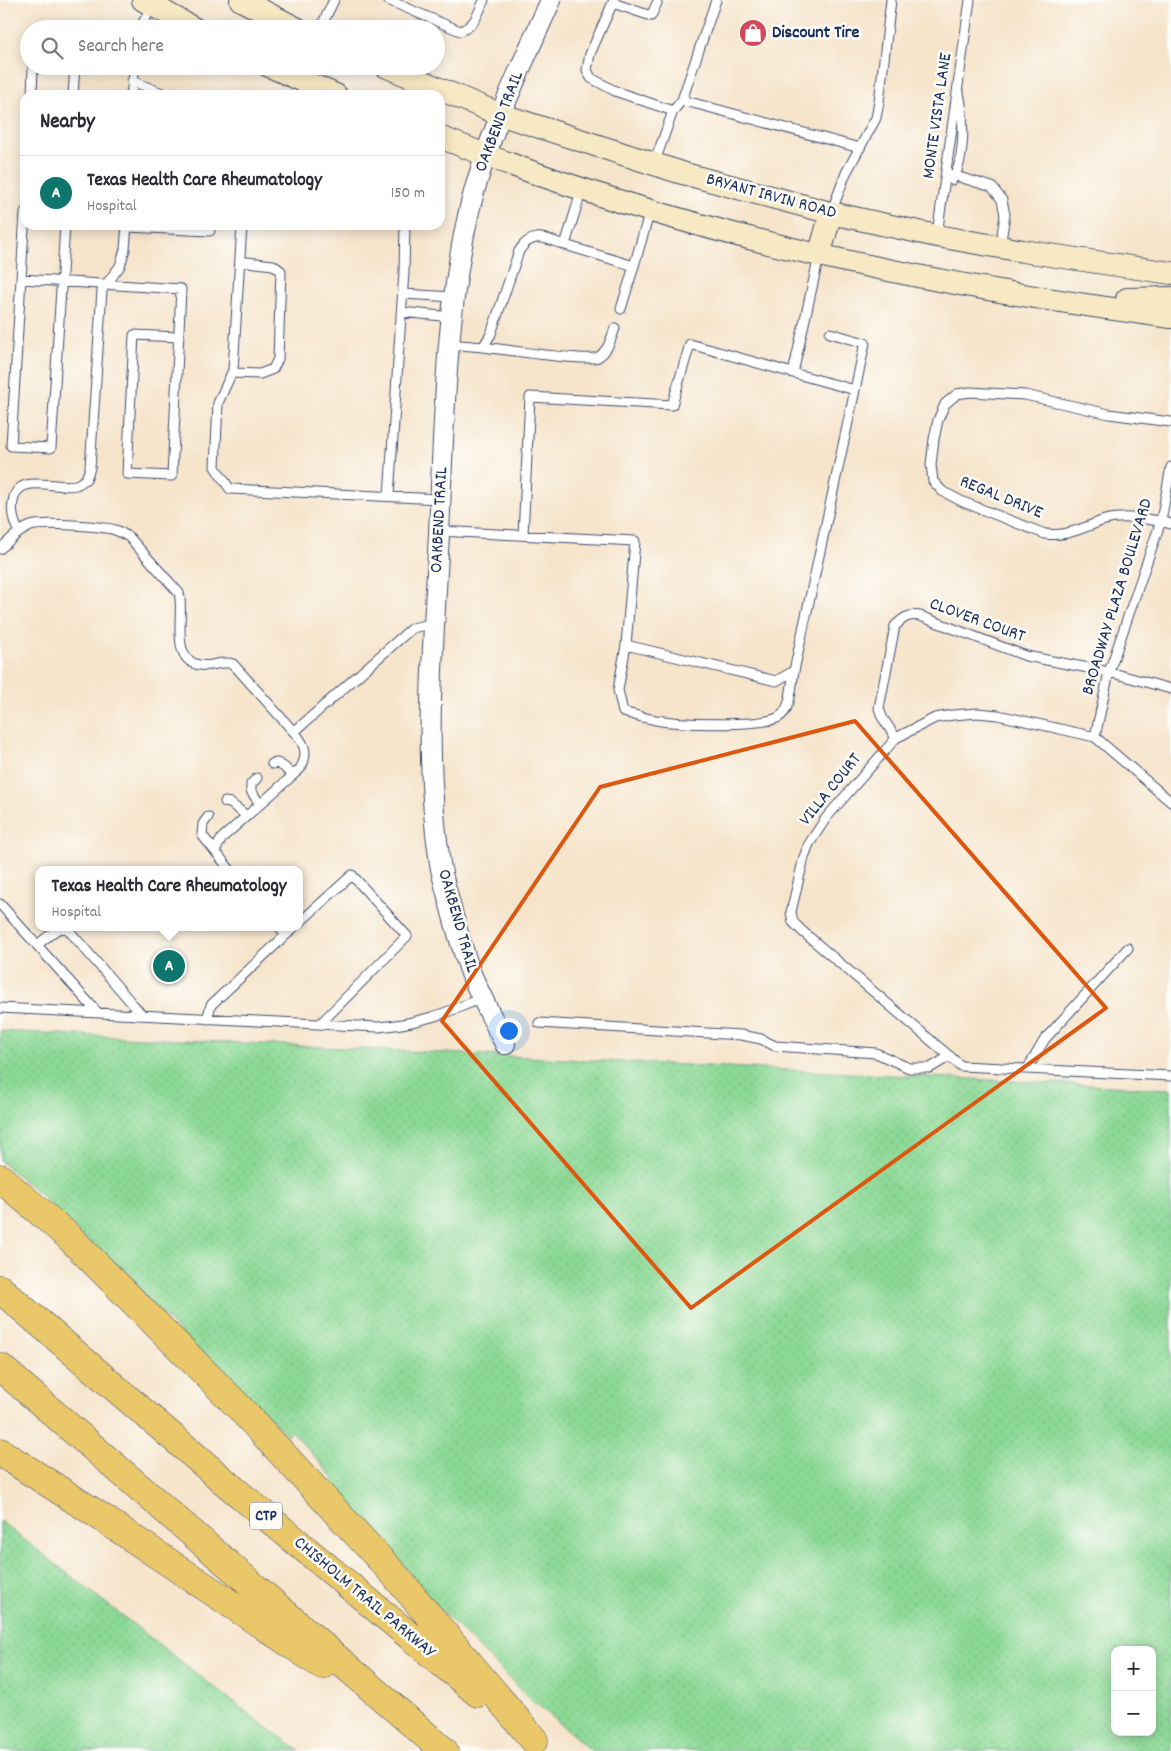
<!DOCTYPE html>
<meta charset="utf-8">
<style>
body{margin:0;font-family:Dekko,sans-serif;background:#f7f7f7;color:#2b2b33}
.controls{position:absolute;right:15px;bottom:15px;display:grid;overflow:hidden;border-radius:10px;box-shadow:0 2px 12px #0003}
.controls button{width:45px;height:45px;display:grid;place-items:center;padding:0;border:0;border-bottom:1px solid #e1e1e2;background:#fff;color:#2b2b33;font:25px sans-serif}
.you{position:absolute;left:508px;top:1030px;width:18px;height:18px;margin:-12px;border:4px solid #fff;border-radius:50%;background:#1a73e8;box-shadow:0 0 0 8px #1a73e833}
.badge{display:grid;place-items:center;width:32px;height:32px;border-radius:50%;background:#0f766e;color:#fff;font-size:16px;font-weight:700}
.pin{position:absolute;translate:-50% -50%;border:2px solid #fff;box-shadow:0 1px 5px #0006}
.popup{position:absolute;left:35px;top:866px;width:268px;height:65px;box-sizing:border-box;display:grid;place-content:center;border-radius:10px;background:#fff;filter:drop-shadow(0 1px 4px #0005);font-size:16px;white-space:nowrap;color:#7c7c81}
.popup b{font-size:19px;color:#2b2b33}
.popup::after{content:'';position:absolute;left:50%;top:100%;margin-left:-10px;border:10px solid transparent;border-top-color:#fff}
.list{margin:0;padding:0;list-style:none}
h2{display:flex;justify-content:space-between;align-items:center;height:65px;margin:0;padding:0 20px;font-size:21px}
h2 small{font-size:16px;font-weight:400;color:#7c7c81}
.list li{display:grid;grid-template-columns:32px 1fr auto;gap:15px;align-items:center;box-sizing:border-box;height:75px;padding:0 20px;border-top:1px solid #e1e1e2}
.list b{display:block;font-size:19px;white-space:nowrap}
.list p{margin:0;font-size:16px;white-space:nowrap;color:#7c7c81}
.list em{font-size:16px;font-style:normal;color:#7c7c81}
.icon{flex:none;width:28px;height:28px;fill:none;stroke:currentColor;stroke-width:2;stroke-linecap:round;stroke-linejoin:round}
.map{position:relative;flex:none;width:1171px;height:1751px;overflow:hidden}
.search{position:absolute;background:#fff;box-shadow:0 2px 12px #0003;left:20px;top:20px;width:425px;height:55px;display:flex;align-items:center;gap:12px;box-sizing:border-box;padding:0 18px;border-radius:28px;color:#7c7c81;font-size:19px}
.panel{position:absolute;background:#fff;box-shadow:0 2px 12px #0003;left:20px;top:90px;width:425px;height:140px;border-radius:15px}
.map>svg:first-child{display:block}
.grass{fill:url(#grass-dots);stroke:#54847a;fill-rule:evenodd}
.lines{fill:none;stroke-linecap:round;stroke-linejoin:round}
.service-casing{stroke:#3c4a6e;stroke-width:11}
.tertiary-casing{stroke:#3c4a6e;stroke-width:22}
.secondary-casing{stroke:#3c4a6e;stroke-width:24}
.motorway-casing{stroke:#3c4a6e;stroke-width:29}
.service{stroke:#fff;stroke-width:9}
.tertiary{stroke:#fff;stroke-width:20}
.secondary{stroke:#f7e9c3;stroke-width:22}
.motorway{stroke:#eac769;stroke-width:28}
.marked{fill:none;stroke:#de5710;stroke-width:4;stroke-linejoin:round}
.labels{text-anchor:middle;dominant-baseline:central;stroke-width:5;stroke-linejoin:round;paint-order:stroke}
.shield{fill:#fdfcf7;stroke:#5f6c8c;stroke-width:1}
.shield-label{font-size:16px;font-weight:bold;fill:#1b2f5e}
.poi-label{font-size:18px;font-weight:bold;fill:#1b2f5e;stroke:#fdfcf7;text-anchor:start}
.street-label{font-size:18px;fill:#1b2f5e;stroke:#fdfcf7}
</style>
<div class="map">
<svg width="1171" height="1751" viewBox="0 0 1171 1751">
<defs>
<pattern id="grass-dots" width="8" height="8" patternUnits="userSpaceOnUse" patternTransform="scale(1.25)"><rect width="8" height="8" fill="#8cd996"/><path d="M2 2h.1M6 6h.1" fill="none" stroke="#78bb84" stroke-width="1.8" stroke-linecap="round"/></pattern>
</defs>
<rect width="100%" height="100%" fill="#fdfcf7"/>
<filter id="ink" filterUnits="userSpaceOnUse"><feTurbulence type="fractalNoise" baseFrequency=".02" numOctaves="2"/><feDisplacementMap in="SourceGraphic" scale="10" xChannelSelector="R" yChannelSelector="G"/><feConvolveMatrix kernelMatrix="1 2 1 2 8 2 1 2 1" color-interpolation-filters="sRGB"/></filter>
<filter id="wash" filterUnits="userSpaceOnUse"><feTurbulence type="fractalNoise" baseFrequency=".0096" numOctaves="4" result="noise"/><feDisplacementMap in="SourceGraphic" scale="20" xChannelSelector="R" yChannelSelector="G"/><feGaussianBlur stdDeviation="1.12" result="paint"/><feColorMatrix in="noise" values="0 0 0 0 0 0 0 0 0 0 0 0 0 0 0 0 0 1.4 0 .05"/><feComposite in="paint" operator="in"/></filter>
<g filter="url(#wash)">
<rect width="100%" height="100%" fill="#f6e4cb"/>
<!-- grass -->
<path class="grass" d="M0 1031 1171 1089V1751H592L536 1703 535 1704 427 1596 400 1560 330 1488 332 1486 330 1484 334 1479 292 1431 287 1435 266 1413 250 1401 34 1189 0 1161ZM1115 1650H1152V1732H1115Z
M0 1521 254 1718 300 1751H0Z"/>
</g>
<g filter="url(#ink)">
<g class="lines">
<defs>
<path id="service" d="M388 0 460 31C475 26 478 14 484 0
M614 0 590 54 587 70 591 78 615 91 673 111
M613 3 651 16 657 3
M142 29V24L153 6
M320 29 334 0
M132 81 167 95
M32 95 33 66
M73 95 75 66
M131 95 135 66
M682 100 716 0
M654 164 673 111 682 100 860 148
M946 173 992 187 1002 200 1005 215 1000 247
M952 180C966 160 964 116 959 93
M25 212 11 446 51 448 65 225
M831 213 846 173 876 118 879 102 891 0
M242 225 233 370 218 403 215 467 230 489 440 499
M127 227 210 231
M937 235 970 0
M565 245 634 266 650 211
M21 279 181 289 172 476 127 474 134 335 179 337
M403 294 454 297
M621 309 634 266
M401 312 452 317
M830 333 865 343 855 390
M449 344 483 347 491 334 519 251C532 230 546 239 565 245L582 189
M483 347C500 349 588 362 598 357 608 351 611 339 615 328
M232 373 260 374 273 369 278 359 281 271 273 265 240 261
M1171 422 1109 414 1025 395 970 392 957 394 945 404 938 420 934 439 931 465 933 481 942 491 963 502 1045 534C1068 537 1083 527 1105 520 1121 515 1155 519 1171 524
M389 496 404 272 405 225
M439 531 635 541 626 645 776 681 794 671 855 390 793 373 819 256
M19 532C14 523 11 513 13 502 17 471 55 490 76 485 79 484 83 481 86 479L90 468 102 290 120 266 125 249 127 225
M523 535 530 397 672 405 690 344 793 373
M0 549C9 541 19 530 31 526 43 522 102 526 115 530 120 531 124 535 129 537L179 593C185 614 169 659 199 665 211 668 220 660 233 664L294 732 412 628 435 623
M626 645 618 690 623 712C634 715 645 718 656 720 677 724 763 727 779 717 792 709 791 685 794 671
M1095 737 1109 672 1161 521 1171 467
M896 738 882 717 879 708 895 626C903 618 908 614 920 616L1026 656 1109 672 1171 689
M272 764 277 763 284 767 292 775
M257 778 251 784V791L260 804
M225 802 230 803 247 816
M1171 802 1095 737 998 715 978 713 953 715 935 718 896 738 826 818 809 844 804 857 791 912 793 922 802 931 961 1066 1171 1076
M208 817 203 824 202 835 215 851
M230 870 215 851 222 838 300 769C309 754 305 744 294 732
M0 904 98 1013
M299 923 352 875 407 936 320 1024
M286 935 294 927
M37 945 56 930 66 927 142 1015
M0 1008 378 1027C417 1024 447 1013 482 998
M207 1019 211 1005 286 935 279 927
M539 1023 741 1035 761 1039 775 1046 876 1053 909 1068H930L950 1056
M1028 1068 1045 1039 1128 948"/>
<path id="tertiary" d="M505 1044C494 1021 482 999 472 976 462 949 454 921 447 893 444 881 440 869 439 856 423 749 434 640 439 533 444 425 445 316 469 211 487 137 520 69 551 0"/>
<path id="secondary" d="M143 0 195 29
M241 0 298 29
M269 66 336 95
M385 66 499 114 682 173 831 213 937 236 1023 251 1171 273
M440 137C676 233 920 284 1171 317
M819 256 831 213
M1127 299 1171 298"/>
<path id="motorway" d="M0 1178 68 1236 236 1404 393 1573 534 1740
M0 1289 226 1483 478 1693
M0 1367 444 1751
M0 1452 92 1511 322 1665"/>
</defs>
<!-- service casing -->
<use href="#service" class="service-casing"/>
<!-- tertiary casing -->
<use href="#tertiary" class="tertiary-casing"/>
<!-- secondary casing -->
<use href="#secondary" class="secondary-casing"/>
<!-- motorway casing -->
<use href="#motorway" class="motorway-casing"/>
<!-- service -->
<use href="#service" class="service"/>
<!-- tertiary -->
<use href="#tertiary" class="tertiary"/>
<!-- secondary -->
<use href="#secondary" class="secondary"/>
<!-- motorway -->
<use href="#motorway" class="motorway"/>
</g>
</g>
<!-- marked area -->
<path class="marked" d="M855 721 1106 1008 691 1308 442 1021 600 787Z"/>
<!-- icons -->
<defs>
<symbol id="shop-disc" viewBox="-11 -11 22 22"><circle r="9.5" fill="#d1495b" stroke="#fdfcf7"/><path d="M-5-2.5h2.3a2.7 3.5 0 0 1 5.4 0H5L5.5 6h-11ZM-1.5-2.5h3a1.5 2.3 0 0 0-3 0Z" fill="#fff"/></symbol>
</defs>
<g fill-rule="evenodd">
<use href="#shop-disc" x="737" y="17" width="32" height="32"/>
</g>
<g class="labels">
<!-- shield labels -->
<rect class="shield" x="250" y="1502.5" width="32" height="27" rx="4"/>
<g class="shield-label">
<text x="266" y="1516">CTP</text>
</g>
<!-- poi labels -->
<g class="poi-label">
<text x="772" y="33">Discount Tire</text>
</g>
<!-- street labels -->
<g class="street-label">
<text transform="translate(938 116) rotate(-82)">MONTE VISTA LANE</text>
<text transform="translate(500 122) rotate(-69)">OAKBEND TRAIL</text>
<text transform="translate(771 197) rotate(15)">BRYANT IRVIN ROAD</text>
<text transform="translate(1001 498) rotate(22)">REGAL DRIVE</text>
<text transform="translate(440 520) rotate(-87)">OAKBEND TRAIL</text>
<text transform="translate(1118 597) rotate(-73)">BROADWAY PLAZA BOULEVARD</text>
<text transform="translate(977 621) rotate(20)">CLOVER COURT</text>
<text transform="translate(831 790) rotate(-51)">VILLA COURT</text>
<text transform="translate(457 921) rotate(74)">OAKBEND TRAIL</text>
<text transform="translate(364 1598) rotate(40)">CHISHOLM TRAIL PARKWAY</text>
</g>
</g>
</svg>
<div class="controls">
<button>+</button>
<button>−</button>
</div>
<div class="you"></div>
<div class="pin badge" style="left:169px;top:966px">A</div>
<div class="popup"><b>Texas Health Care Rheumatology</b>Hospital</div>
<div class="search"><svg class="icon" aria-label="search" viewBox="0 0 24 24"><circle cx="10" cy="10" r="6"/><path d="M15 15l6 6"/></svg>Search here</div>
<section class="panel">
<h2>Nearby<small></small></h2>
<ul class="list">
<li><span class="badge">A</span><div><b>Texas Health Care Rheumatology</b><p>Hospital</p></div><em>150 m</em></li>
</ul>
</section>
</div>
